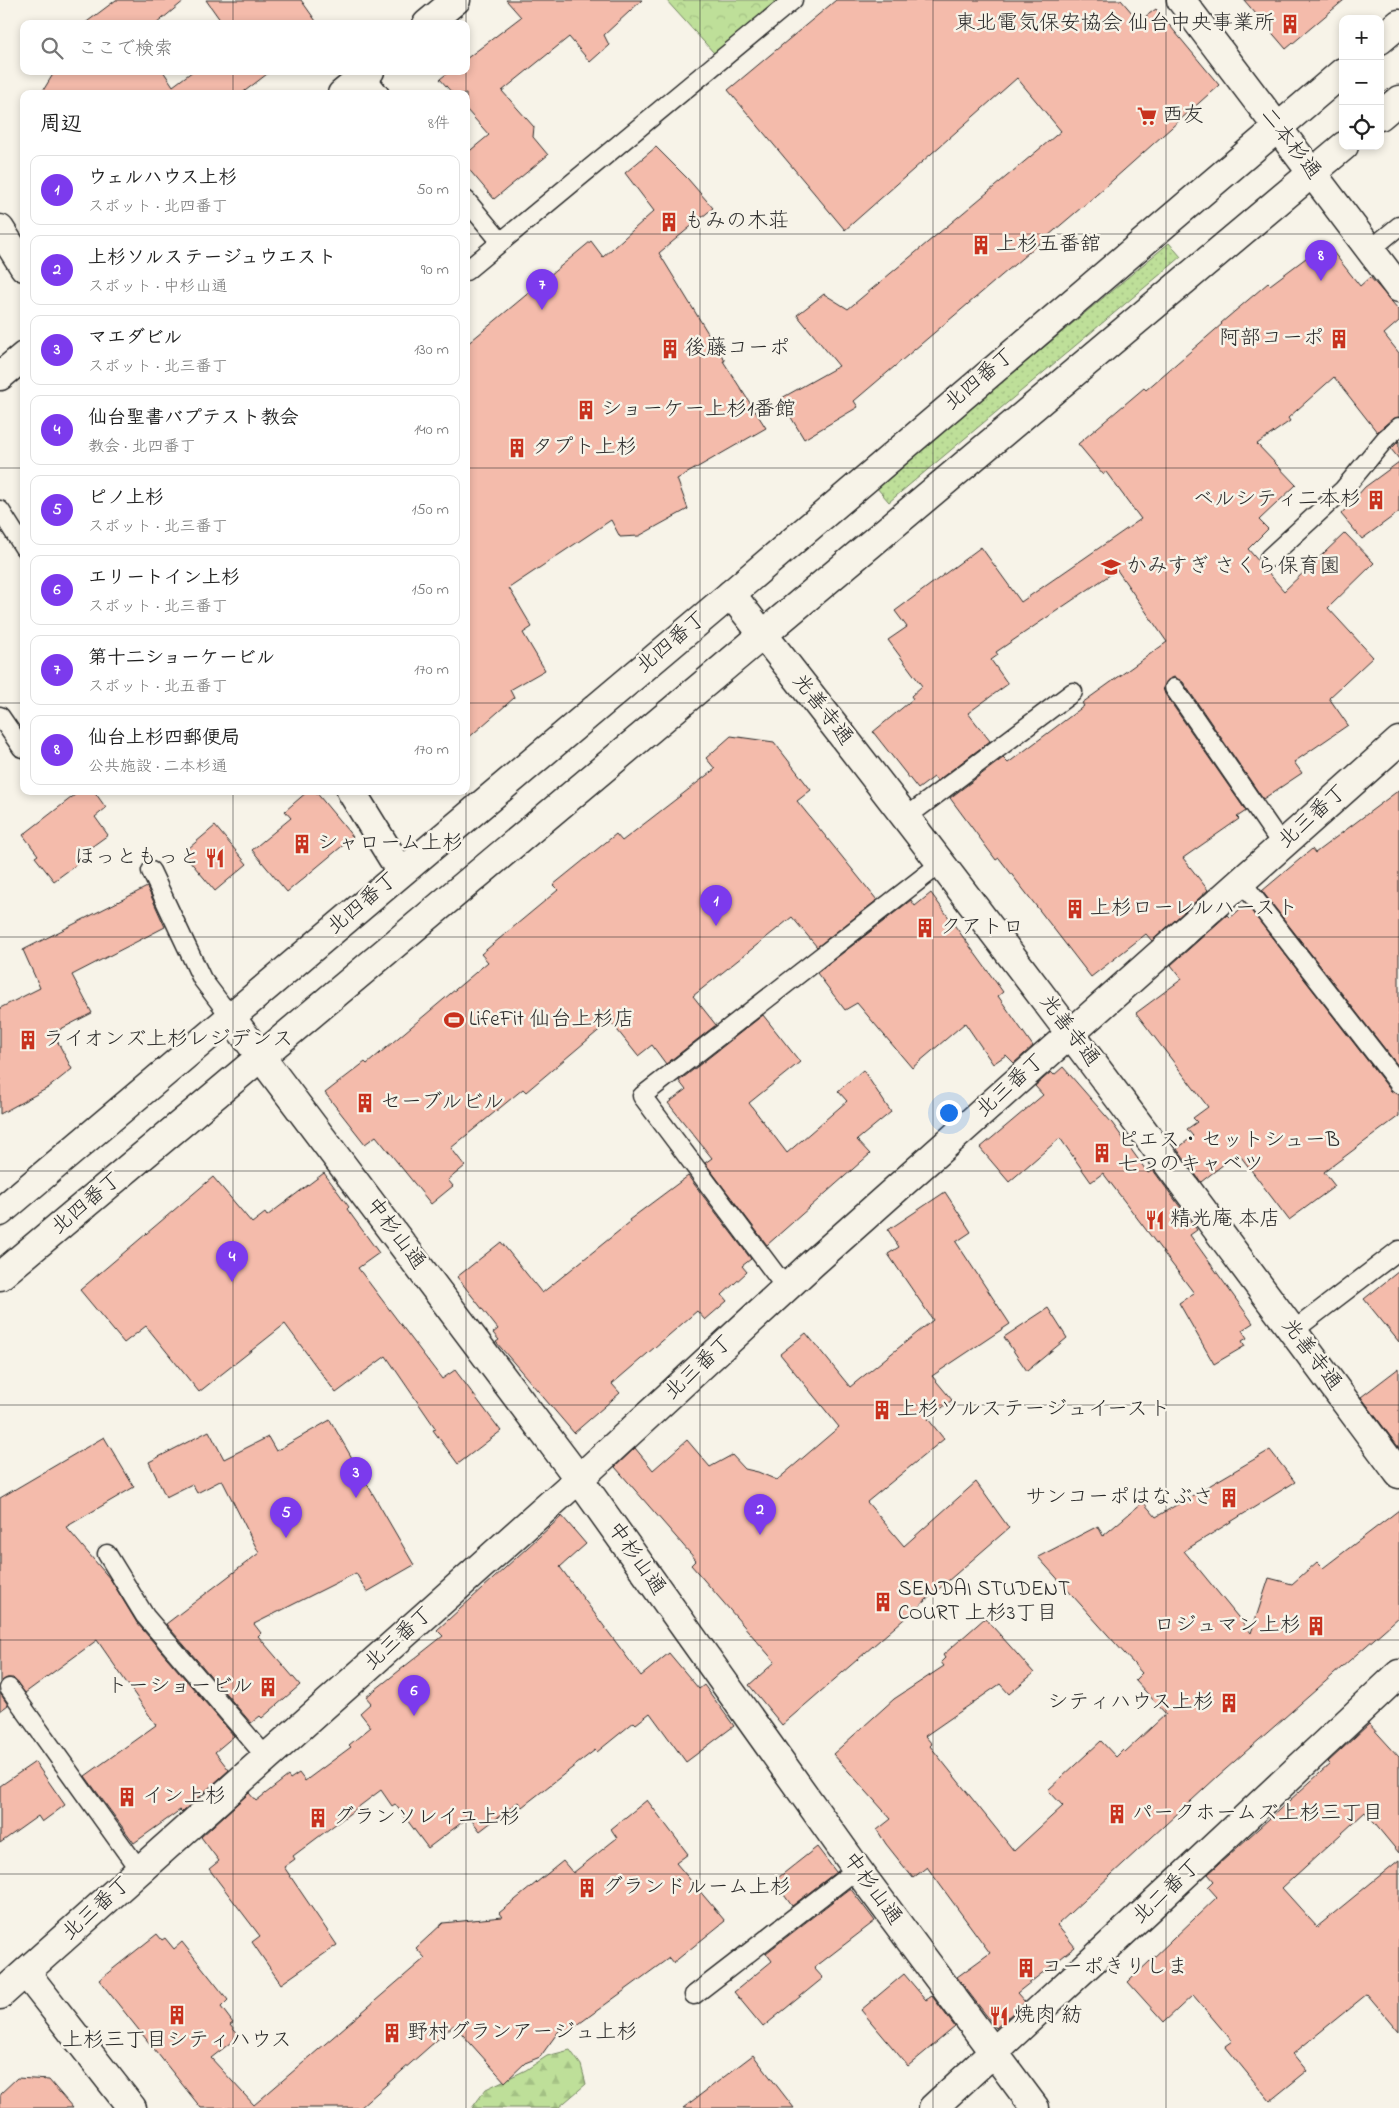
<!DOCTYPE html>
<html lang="ja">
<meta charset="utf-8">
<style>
body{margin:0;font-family:"Indie Flower","Klee One",sans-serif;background:#f2f2f2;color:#222}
.controls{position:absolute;right:15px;top:15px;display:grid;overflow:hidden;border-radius:10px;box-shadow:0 2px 8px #0003}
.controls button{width:45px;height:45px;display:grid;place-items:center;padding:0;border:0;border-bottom:1px solid #e0e0e0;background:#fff;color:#222;font:25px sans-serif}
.you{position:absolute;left:948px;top:1112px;width:18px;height:18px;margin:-12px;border:4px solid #fff;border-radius:50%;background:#1a73e8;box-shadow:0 0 0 8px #1a73e833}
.badge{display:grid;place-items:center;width:32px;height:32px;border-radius:50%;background:#7c3aed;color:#fff;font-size:16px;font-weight:700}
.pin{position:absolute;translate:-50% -41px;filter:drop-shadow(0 1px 2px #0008)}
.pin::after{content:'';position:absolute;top:26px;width:18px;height:15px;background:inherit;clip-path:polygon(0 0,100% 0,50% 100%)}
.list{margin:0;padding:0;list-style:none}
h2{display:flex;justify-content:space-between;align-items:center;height:65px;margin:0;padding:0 20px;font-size:21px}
h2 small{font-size:16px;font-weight:400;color:#767676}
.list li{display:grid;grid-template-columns:32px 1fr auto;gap:15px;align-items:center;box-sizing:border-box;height:70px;margin:0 10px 10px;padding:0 10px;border:1px solid #e0e0e0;border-radius:10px}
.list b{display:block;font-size:19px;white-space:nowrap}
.list p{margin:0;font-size:16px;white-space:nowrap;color:#767676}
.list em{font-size:16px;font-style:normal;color:#767676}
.icon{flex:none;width:28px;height:28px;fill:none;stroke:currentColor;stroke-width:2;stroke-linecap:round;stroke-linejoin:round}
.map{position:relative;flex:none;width:1399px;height:2108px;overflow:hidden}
.search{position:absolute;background:#fff;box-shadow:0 2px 8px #0003;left:20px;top:20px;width:450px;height:55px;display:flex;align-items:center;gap:12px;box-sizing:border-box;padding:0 18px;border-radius:10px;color:#767676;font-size:19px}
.panel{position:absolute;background:#fff;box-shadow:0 2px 8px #0003;left:20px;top:90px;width:450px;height:705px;border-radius:10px}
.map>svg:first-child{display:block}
.grass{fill:url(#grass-dots);stroke:#748562}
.forest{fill:url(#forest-firs);stroke:#748562}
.park{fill:url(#park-crowns);stroke:#748562}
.building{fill:#f4bbab;stroke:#2b2b2b}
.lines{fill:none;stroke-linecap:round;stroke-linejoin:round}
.lane-casing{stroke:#2b2b2b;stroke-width:21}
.street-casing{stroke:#2b2b2b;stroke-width:31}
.secondary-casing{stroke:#2b2b2b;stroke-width:31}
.lane{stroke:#f7f3e8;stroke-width:18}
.street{stroke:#f7f3e8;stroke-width:28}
.secondary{stroke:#f7f3e8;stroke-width:28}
.grid{fill:none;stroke:#2b2b2b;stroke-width:1;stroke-opacity:0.55}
.labels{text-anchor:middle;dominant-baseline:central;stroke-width:5;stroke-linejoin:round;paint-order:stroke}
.poi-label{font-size:21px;fill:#2b2b2b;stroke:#f7f3e8;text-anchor:start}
.street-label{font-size:21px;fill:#2b2b2b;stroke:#f7f3e8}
</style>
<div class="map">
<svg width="1399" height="2108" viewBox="0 0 1399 2108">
<defs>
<pattern id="grass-dots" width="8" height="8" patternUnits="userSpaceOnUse" patternTransform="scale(1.25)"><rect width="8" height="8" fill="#bedf99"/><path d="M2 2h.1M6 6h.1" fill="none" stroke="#a3c084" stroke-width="1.8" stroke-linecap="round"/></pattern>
<pattern id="forest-firs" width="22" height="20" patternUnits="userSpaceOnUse" patternTransform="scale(1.25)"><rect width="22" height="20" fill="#bedf99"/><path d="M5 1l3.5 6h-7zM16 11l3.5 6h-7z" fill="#a3c084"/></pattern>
<pattern id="park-crowns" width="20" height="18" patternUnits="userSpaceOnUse" patternTransform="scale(1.25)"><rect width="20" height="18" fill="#bedf99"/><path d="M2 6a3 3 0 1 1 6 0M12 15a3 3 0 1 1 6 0" fill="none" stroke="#a3c084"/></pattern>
</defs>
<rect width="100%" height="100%" fill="#f7f3e8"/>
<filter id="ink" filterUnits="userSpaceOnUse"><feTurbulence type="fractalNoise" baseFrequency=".02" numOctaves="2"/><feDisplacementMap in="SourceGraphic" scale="10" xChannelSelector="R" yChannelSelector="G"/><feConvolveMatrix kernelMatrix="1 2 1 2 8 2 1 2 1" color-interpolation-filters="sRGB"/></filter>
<g filter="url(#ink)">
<!-- grass -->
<path class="grass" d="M1169 243 1181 257 889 502 876 487Z"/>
<!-- forest -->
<path class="forest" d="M570 2050 581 2065 586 2084 558 2108H472L486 2089 526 2070 547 2056Z"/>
<!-- park -->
<path class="park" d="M666 0H778L714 53Z"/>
<!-- building -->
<path class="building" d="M116 0H185L156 24H84Z
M206 0H301L318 24H223Z
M506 0H642L604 35 609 45 590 62 569 37 502 91 534 127 533 137 548 155 494 199 466 166V154L489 135 466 109V94H453L440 79 450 71H466V59L521 17Z
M836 0H1121L1139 21 1156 9 1219 85 1095 196 854 401 858 407 804 439 780 399 839 366 797 315 824 294 848 309 1061 131 1017 78 845 230 728 90Z
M1244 0H1344L1286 49Z
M55 71H163L173 86 193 71H271L241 94H41Z
M656 147 688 179 713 208 659 253 725 361H723L766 428 677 479 688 509 639 536 620 537 611 520 509 588 532 627 523 633 545 670 510 690 514 698 466 740V345L591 241 603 257 654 211 625 173Z
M1326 243 1360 286 1370 277 1399 310V321L1384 334 1399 353V417L1392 419 1377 432 1334 377 1288 418 1290 421 1257 444 1296 485 1259 520 1268 529 1248 549 1284 591 1345 533 1374 563 1328 608 1373 657 1329 698 1348 725 1294 762 1302 773 1263 799 1183 682 1174 677 1168 680 1163 688 1165 694 1246 811 1237 817 1239 819 1183 858 1208 890 1152 941 1146 934 1091 977 999 858 996 860 950 798 1003 758 1008 763 1084 706 1082 703 1167 642 1117 570 996 652 998 655 991 660 1008 684 968 713 990 741 937 781 934 777 918 789 873 732 913 699 911 696 922 686 888 640 907 627 895 611 981 547 1021 602 1141 519 1106 472 1103 474 1078 444 1144 388 1146 390 1222 324 1221 323 1268 283 1270 285Z
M1399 441V459L1391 449Z
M1399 462V512L1362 539 1341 514 1365 487Z
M731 736 774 742 811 790 797 801 877 900 817 947 792 917 693 996 716 1025 666 1064 652 1045 638 1056 610 1021 526 1092 523 1089 451 1148 465 1166 448 1180 453 1186 431 1204 376 1136 365 1144 325 1093 365 1062 367 1064 488 962 481 954 558 890 553 885 616 834 622 841 715 769 706 758Z
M1399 790V1067L1262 891 1312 849 1315 853Z
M80 791H94L106 808 95 817 108 835 76 858 80 862 54 881 35 857 38 855 23 835Z
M308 791H315L353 837 287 892 252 850 291 818 285 811Z
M215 826 247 864 215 891 183 853Z
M147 887 165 927 72 975 92 1013 53 1033 72 1069 48 1088 0 1114V1008L40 988 23 950Z
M931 893 1003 992 998 996 1033 1046 1014 1063 1006 1055 993 1064 965 1023 912 1068 857 1003 845 1010 817 973 911 900 915 906Z
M1246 904 1391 1091 1399 1094V1116L1324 1172 1335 1186 1289 1220 1238 1153 1201 1182 1177 1149 1193 1136 1187 1129 1197 1122 1193 1118 1208 1107 1136 1013 1182 979 1171 965 1227 915 1230 918Z
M763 1015 800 1062 749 1103 787 1153 847 1101 838 1091 863 1070 891 1112 857 1140 870 1154 767 1245 705 1163 712 1158 668 1103 686 1090 679 1081Z
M1063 1067 1112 1123 1148 1173 1153 1170 1197 1230 1190 1235 1253 1323 1242 1330 1247 1338 1242 1341 1245 1346 1214 1364 1179 1303 1194 1293 1103 1173 1091 1182 1060 1138 1009 1182 980 1148 1043 1095 1035 1086 1051 1072 1054 1075Z
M324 1173 349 1207 347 1209 379 1253 358 1268 442 1379 455 1370 501 1431 458 1464 433 1430 436 1429 386 1356 336 1393 285 1324 199 1392 146 1326 124 1343 80 1290 213 1177 252 1223 265 1213 267 1216Z
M688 1176 751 1259 742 1266 747 1272 722 1295 727 1301 705 1320 697 1311 612 1384 620 1393 574 1433 496 1342 499 1340 493 1333 498 1329 457 1277 501 1242 542 1293 630 1222 629 1220Z
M945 1192 971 1232 956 1242 1010 1324 932 1376 952 1400 928 1419 944 1439 867 1502 904 1546 976 1482 1009 1528 782 1725 749 1685 775 1662 691 1565 696 1560 615 1467 635 1448 653 1470 687 1440 710 1467 732 1455 745 1469 758 1472 777 1480 839 1427 780 1354 806 1333 850 1387 933 1320 888 1254 899 1247 888 1230Z
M1399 1271V1342L1364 1299Z
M1048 1308 1067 1338 1027 1371 1004 1337Z
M1399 1368V1448L1361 1397Z
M330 1420 414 1565 367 1592 356 1573 254 1624 261 1633 258 1636 300 1685 262 1718 260 1716 251 1723 166 1624 259 1553 222 1480 197 1493 192 1484 166 1497 149 1462 209 1431 224 1459 268 1437 276 1451Z
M104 1437 134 1487 66 1527 111 1580 137 1623 234 1736 215 1752 229 1770 182 1812 180 1810 134 1843 85 1776 156 1725 97 1640 25 1693 13 1678H7L0 1683V1498Z
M1270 1450 1295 1482 1184 1551 1251 1633 1269 1578 1292 1584 1317 1562 1323 1568 1399 1510V1617L1218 1776 1057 1925 1075 1947 1017 1993 1025 2002 996 2028 957 1977 990 1953 927 1867 913 1878 886 1844 877 1830 891 1819 833 1754 894 1699 944 1666 941 1662 945 1658 943 1655 985 1618 1034 1673 1009 1694 1000 1684 925 1736 932 1744 930 1746 1014 1851 1063 1806 1048 1790 1101 1741 1116 1757 1123 1750 1125 1752 1166 1714 1135 1680 1142 1673 1038 1557 1098 1526 1103 1536 1143 1502 1156 1517Z
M562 1516 586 1544 560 1567 641 1676 669 1653 699 1689 704 1685 734 1726 686 1762 650 1713 636 1724 634 1722 597 1752 595 1750 522 1807 518 1802 480 1831 469 1817 428 1848 395 1804 392 1806 381 1790 293 1856 295 1859 284 1867 337 1945 281 1984 252 1942 260 1936 209 1869 219 1861 201 1837 249 1793 256 1801 288 1776 290 1779 299 1773 305 1781 351 1747 349 1745 371 1727 360 1713 371 1703 366 1697 443 1636 437 1630Z
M0 1693 8 1705 0 1711Z
M1369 1724 1399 1757V1853L1365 1812 1282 1888 1317 1927 1399 1860V2032L1367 1994 1293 2054 1307 2071 1270 2101 1225 2046 1232 2041 1193 1995 1164 2022 1128 1982 1217 1897 1208 1887 1214 1881 1208 1874 1330 1764 1328 1762Z
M35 1762 65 1805 42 1822 38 1816 0 1843V1786Z
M647 1800 688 1854 676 1863 725 1921 673 1963 669 1958 565 2034 561 2028 540 2057 525 2063 505 2082 454 2025 360 2108H201L99 1980 157 1934 162 1940 165 1938 174 1949 182 1942 228 2000 221 2007 233 2023 230 2025 239 2036 211 2058 254 2105 425 1958 416 1948 443 1923 502 1917 499 1913 563 1861 573 1873 617 1838 611 1829Z
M817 1847 836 1872 792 1906 774 1881Z
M850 1888 875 1921 814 1968 823 1978 763 2027 734 1992 772 1961 766 1953Z
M904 1974 926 2000 932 1996 955 2027 908 2066 861 2010Z
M753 2055 794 2108H683Z
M17 2078 49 2080 73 2108H0V2094Z"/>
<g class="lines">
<defs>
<path id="lane" d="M365 75 380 94
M466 200 501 242
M1370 250 1399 226
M466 271 793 0
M0 510 24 548
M1269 558 1343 490 1386 438 1399 427
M1174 688 1282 845
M0 716 22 748
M905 818 1073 692
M151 871 202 979 230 1016
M1241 881 1399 1084
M786 1288 642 1096 940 864
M1293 1331 1399 1250
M107 1554 145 1616 266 1757
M9 1688 140 1871
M694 1995 857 1869"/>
<path id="street" d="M1181 0 1399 288
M427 24 456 0
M342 94 370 71
M0 229 24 267
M0 376 24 356
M731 594C960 882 1179 1178 1399 1474
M351 791 401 872
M230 1016 579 1479 857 1869 1035 2108
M26 1973 132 2108
M0 1995 592 1467 813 1263 1399 741
M933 2108 1130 1926 1399 1674"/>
<path id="secondary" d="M1380 40 1399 24
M1380 116 1399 100
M0 1212 731 594 1343 72
M0 1276 1344 146"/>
</defs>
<!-- lane casing -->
<use href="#lane" class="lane-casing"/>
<!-- street casing -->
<use href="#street" class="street-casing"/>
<!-- secondary casing -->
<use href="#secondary" class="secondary-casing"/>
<!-- lane -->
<use href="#lane" class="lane"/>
<!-- street -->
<use href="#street" class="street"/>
<!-- secondary -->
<use href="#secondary" class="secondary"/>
</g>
</g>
<!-- grid -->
<path class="grid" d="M233 0V24M466 0V2108M700 0V2108M933 0V2108M1166 0V2108M233 71V94M0 234H24M466 234H1399M0 468H24M466 468H1399M0 703H24M466 703H1399M233 791V2108M0 937H1399M0 1171H1399M0 1405H1399M0 1640H1399M0 1874H1399"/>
<!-- icons -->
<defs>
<symbol id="building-bare" viewBox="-9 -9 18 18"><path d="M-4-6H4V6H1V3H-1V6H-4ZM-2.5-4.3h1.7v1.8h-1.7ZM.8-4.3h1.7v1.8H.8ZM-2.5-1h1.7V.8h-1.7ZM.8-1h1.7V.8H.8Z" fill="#c8321e" stroke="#f7f3e8" stroke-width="2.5" paint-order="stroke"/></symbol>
<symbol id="supermarket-bare" viewBox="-9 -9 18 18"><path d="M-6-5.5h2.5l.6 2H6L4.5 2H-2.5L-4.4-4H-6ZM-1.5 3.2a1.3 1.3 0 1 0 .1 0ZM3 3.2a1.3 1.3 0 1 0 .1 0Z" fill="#c8321e" stroke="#f7f3e8" stroke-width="2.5" paint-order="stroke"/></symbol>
<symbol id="school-bare" viewBox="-9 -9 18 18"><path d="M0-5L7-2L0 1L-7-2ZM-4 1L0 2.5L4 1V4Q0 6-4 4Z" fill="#c8321e" stroke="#f7f3e8" stroke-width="2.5" paint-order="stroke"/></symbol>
<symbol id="restaurant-bare" viewBox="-9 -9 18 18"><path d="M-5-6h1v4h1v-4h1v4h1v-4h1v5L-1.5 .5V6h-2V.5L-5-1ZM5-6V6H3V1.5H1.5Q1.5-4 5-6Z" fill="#c8321e" stroke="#f7f3e8" stroke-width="2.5" paint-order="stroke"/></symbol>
<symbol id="stadium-bare" viewBox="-9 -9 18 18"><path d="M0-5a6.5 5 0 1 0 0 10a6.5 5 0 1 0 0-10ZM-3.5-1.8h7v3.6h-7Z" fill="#c8321e" stroke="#f7f3e8" stroke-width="2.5" paint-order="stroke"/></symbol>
</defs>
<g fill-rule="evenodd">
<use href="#building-bare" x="1276" y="10" width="28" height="28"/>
<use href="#supermarket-bare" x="1133" y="102" width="28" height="28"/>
<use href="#building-bare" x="655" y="208" width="28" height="28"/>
<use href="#building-bare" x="967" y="231" width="28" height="28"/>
<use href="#building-bare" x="1325" y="325" width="28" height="28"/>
<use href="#building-bare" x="656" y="335" width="28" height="28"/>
<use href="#building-bare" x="572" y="396" width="28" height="28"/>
<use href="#building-bare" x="503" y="434" width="28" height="28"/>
<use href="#building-bare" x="1362" y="486" width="28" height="28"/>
<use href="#school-bare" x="1097" y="553" width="28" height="28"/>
<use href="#building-bare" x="288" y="830" width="28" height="28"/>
<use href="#restaurant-bare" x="201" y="844" width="28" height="28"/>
<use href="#building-bare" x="1061" y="895" width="28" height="28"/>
<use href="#building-bare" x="911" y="914" width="28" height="28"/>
<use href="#stadium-bare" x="440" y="1006" width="28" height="28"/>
<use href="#building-bare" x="14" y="1026" width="28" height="28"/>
<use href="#building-bare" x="351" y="1089" width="28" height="28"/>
<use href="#building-bare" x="1088" y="1139" width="28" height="28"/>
<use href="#restaurant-bare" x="1141" y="1206" width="28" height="28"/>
<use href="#building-bare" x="868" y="1396" width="28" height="28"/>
<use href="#building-bare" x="1215" y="1484" width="28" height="28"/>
<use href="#building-bare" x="869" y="1588" width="28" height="28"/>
<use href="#building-bare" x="1302" y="1612" width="28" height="28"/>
<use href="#building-bare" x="254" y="1673" width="28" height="28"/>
<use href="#building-bare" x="1215" y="1689" width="28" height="28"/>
<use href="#building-bare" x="113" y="1783" width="28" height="28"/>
<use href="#building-bare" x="1103" y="1800" width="28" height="28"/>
<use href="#building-bare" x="304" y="1804" width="28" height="28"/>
<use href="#building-bare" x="573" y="1874" width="28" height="28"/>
<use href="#building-bare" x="1012" y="1954" width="28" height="28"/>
<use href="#building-bare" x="163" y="2001" width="28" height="28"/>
<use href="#restaurant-bare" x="985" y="2002" width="28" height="28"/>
<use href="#building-bare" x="378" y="2019" width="28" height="28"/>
</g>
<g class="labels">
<!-- poi labels -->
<g class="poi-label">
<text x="1275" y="24" text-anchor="end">東北電気保安協会 仙台中央事業所</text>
<text x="1162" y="116">西友</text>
<text x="684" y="222">もみの木荘</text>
<text x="996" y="245">上杉五番舘</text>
<text x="1324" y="339" text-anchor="end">阿部コーポ</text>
<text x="685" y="349">後藤コーポ</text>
<text x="601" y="410">ショーケー上杉1番館</text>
<text x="532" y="448">タプト上杉</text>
<text x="1361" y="500" text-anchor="end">ベルシティ二本杉</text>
<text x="1126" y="567">かみすぎ さくら保育園</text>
<text x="317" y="844">シャローム上杉</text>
<text x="200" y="858" text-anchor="end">ほっともっと</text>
<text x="1090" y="909">上杉ローレルハースト</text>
<text x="940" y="928">クアトロ</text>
<text x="469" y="1020">LifeFit 仙台上杉店</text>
<text x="43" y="1040">ライオンズ上杉レジデンス</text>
<text x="380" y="1103">セーブルビル</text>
<text x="1117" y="1141">ピエス・セットシューB<tspan x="1117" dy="24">七つのキャベツ</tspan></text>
<text x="1170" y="1220">精光庵 本店</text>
<text x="897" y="1410">上杉ソルステージュイースト</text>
<text x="1214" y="1498" text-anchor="end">サンコーポはなぶさ</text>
<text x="898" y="1590">SENDAI STUDENT<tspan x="898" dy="24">COURT 上杉3丁目</tspan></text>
<text x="1301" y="1626" text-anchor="end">ロジュマン上杉</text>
<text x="253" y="1687" text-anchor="end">トーショービル</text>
<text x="1214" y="1703" text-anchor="end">シティハウス上杉</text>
<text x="142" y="1797">イン上杉</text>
<text x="1132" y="1814">パークホームズ上杉三丁目</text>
<text x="333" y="1818">グランソレイユ上杉</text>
<text x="602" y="1888">グランドルーム上杉</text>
<text x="1041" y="1968">コーポきりしま</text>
<text x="1014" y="2016">焼肉 紡</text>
<text x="407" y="2033">野村グランアージュ上杉</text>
<text x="177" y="2041" text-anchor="middle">上杉三丁目シティハウス</text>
</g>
<!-- street labels -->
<g class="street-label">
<text transform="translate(1290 144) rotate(52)">二本杉通</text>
<text transform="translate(980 380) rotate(-40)">北四番丁</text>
<text transform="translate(672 643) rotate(-40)">北四番丁</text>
<text transform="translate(822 710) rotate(52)">光善寺通</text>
<text transform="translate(1313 817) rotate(-42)">北三番丁</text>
<text transform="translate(363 904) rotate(-40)">北四番丁</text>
<text transform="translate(1069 1031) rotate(53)">光善寺通</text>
<text transform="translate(1011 1086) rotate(-42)">北三番丁</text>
<text transform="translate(87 1204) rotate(-40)">北四番丁</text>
<text transform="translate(395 1234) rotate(53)">中杉山通</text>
<text transform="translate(1311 1355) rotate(53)">光善寺通</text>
<text transform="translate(699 1368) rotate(-43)">北三番丁</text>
<text transform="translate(636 1559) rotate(55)">中杉山通</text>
<text transform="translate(399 1639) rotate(-42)">北三番丁</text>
<text transform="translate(872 1889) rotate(54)">中杉山通</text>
<text transform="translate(1167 1892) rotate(-43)">北二番丁</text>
<text transform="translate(97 1909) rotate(-42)">北三番丁</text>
</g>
</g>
</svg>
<div class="controls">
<button>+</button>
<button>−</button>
<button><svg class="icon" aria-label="locate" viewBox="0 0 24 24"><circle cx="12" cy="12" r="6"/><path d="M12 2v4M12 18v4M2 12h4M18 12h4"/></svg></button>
</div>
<div class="you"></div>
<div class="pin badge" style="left:716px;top:926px">1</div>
<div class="pin badge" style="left:760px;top:1535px">2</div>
<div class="pin badge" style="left:356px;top:1498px">3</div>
<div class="pin badge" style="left:232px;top:1282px">4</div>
<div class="pin badge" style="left:286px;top:1538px">5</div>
<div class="pin badge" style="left:414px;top:1716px">6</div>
<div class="pin badge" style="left:542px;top:310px">7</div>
<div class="pin badge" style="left:1321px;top:281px">8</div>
<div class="search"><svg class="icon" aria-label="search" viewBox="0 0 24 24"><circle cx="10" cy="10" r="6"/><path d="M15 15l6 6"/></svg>ここで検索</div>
<section class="panel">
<h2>周辺<small>8件</small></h2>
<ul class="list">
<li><span class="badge">1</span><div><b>ウェルハウス上杉</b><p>スポット · 北四番丁</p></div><em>50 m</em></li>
<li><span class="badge">2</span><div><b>上杉ソルステージュウエスト</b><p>スポット · 中杉山通</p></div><em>90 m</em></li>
<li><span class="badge">3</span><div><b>マエダビル</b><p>スポット · 北三番丁</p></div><em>130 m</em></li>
<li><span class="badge">4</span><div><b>仙台聖書バプテスト教会</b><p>教会 · 北四番丁</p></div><em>140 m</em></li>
<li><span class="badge">5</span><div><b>ピノ上杉</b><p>スポット · 北三番丁</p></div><em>150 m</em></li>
<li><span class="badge">6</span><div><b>エリートイン上杉</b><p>スポット · 北三番丁</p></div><em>150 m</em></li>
<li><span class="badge">7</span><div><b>第十二ショーケービル</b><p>スポット · 北五番丁</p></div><em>170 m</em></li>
<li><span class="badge">8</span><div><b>仙台上杉四郵便局</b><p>公共施設 · 二本杉通</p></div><em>170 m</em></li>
</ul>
</section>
</div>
